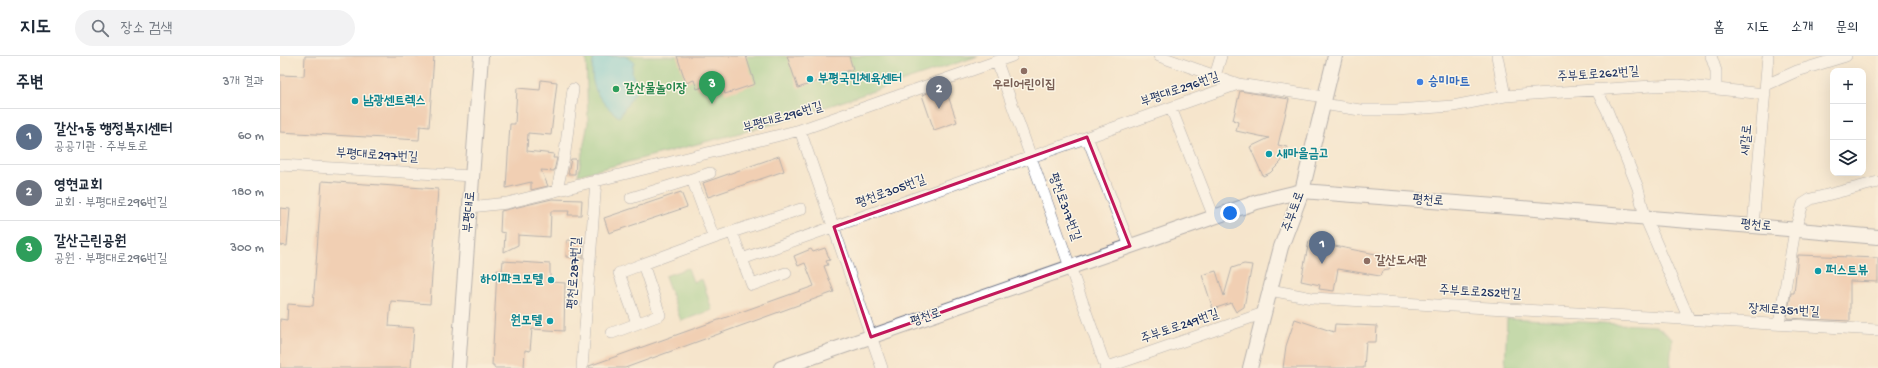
<!DOCTYPE html>
<html lang="ko">
<meta charset="utf-8">
<style>
body{margin:0;font-family:"Gochi Hand","Poor Story",sans-serif;background:#f2f2f3;color:#1f2937}
.controls{position:absolute;right:12px;top:12px;display:grid;overflow:hidden;border-radius:8px;box-shadow:0 4px 16px #0002}
.controls button{width:36px;height:36px;display:grid;place-items:center;padding:0;border:0;border-bottom:1px solid #e0e1e3;background:#fff;color:#1f2937;font:20px sans-serif}
.you{position:absolute;left:950px;top:157px;width:14px;height:14px;margin:-10px;border:3px solid #fff;border-radius:50%;background:#1a73e8;box-shadow:0 0 0 6px #1a73e833}
.badge{display:grid;place-items:center;width:26px;height:26px;border-radius:50%;background:#b5179e;color:#fff;font-size:13px;font-weight:700}
.pin{position:absolute;translate:-50% -33px;filter:drop-shadow(0 1px 2px #0008)}
.pin::after{content:'';position:absolute;top:21px;width:14px;height:12px;background:inherit;clip-path:polygon(0 0,100% 0,50% 100%)}
.list{margin:0;padding:0;list-style:none}
h2{display:flex;justify-content:space-between;align-items:center;height:52px;margin:0;padding:0 16px;font-size:17px}
h2 small{font-size:13px;font-weight:400;color:#747a83}
.list li{display:grid;grid-template-columns:26px 1fr auto;gap:12px;align-items:center;box-sizing:border-box;height:56px;padding:0 16px;border-top:1px solid #e0e1e3}
.list b{display:block;font-size:15px;white-space:nowrap}
.list p{margin:0;font-size:13px;white-space:nowrap;color:#747a83}
.list em{font-size:13px;font-style:normal;color:#747a83}
.icon{flex:none;width:22px;height:22px;fill:none;stroke:currentColor;stroke-width:2;stroke-linecap:round;stroke-linejoin:round}
.map{position:relative;flex:none;width:1598px;height:312px;overflow:hidden}
header{display:flex;align-items:center;gap:24px;box-sizing:border-box;height:56px;padding:0 20px;background:#fff;border-bottom:1px solid #e0e1e3}
header strong{font-size:19px}
nav{display:flex;gap:22px;margin-inline-start:auto;font-size:14px}
.search{width:280px;height:36px;background:#f2f2f3;display:flex;align-items:center;gap:10px;box-sizing:border-box;padding:0 14px;border-radius:22px;color:#747a83;font-size:15px}
main{display:flex}
aside{flex:1;background:#fff}
.map>svg:first-child{display:block}
.green{fill:#8bcb83;stroke:#537d70}
.water{fill:#5ec9d6;stroke:#3c7c9a}
.building{fill:#eab495}
.lines{fill:none;stroke-linecap:round;stroke-linejoin:round}
.minor-casing{stroke:#686f84;stroke-width:12}
.major-casing{stroke:#686f84;stroke-width:16}
.minor{stroke:#fff;stroke-width:11}
.major{stroke:#fff;stroke-width:14}
.marked{fill:none;stroke:#c2185b;stroke-width:3;stroke-linejoin:round}
.education-dot{fill:#8d6e63;stroke:#fcf5e5;stroke-width:1.5}
.culture-dot{fill:#0f9aa8;stroke:#fcf5e5;stroke-width:1.5}
.shop-dot{fill:#3f7fe0;stroke:#fcf5e5;stroke-width:1.5}
.leisure-dot{fill:#2e9e5b;stroke:#fcf5e5;stroke-width:1.5}
.labels{text-anchor:middle;dominant-baseline:central;stroke-width:3;stroke-linejoin:round;paint-order:stroke}
.street-label{font-size:13px;fill:#1b2f5e;stroke:#fcf5e5}
.culture-label{font-size:13px;font-weight:bold;fill:#0d838f;stroke:#fcf5e5;text-anchor:start}
.shop-label{font-size:13px;font-weight:bold;fill:#366cbe;stroke:#fcf5e5;text-anchor:start}
.education-label{font-size:13px;font-weight:bold;fill:#785e54;stroke:#fcf5e5}
.leisure-label{font-size:13px;font-weight:bold;fill:#27864d;stroke:#fcf5e5;text-anchor:start}
</style>
<header>
<strong>지도</strong>
<div class="search"><svg class="icon" aria-label="search" viewBox="0 0 24 24"><circle cx="10" cy="10" r="6"/><path d="M15 15l6 6"/></svg>장소 검색</div>
<nav><a>홈</a><a>지도</a><a>소개</a><a>문의</a></nav>
</header>
<main>
<aside>
<h2>주변<small>3개 결과</small></h2>
<ul class="list">
<li><span class="badge" style="background:#5c6f8a">1</span><div><b>갈산1동 행정복지센터</b><p>공공기관 · 주부토로</p></div><em>60 m</em></li>
<li><span class="badge" style="background:#6b7280">2</span><div><b>영현교회</b><p>교회 · 부평대로296번길</p></div><em>180 m</em></li>
<li><span class="badge" style="background:#2e9e5b">3</span><div><b>갈산근린공원</b><p>공원 · 부평대로296번길</p></div><em>300 m</em></li>
</ul>
</aside>
<div class="map">
<svg width="1598" height="312" viewBox="0 0 1598 312">
<rect width="100%" height="100%" fill="#fcf5e5"/>
<filter id="ink" filterUnits="userSpaceOnUse"><feTurbulence type="fractalNoise" baseFrequency=".025" numOctaves="2"/><feDisplacementMap in="SourceGraphic" scale="8" xChannelSelector="R" yChannelSelector="G"/><feConvolveMatrix kernelMatrix="1 2 1 2 8 2 1 2 1" color-interpolation-filters="sRGB"/></filter>
<filter id="wash" filterUnits="userSpaceOnUse"><feTurbulence type="fractalNoise" baseFrequency=".012" numOctaves="4" result="noise"/><feDisplacementMap in="SourceGraphic" scale="16" xChannelSelector="R" yChannelSelector="G"/><feGaussianBlur stdDeviation="0.9" result="paint"/><feColorMatrix in="noise" values="0 0 0 0 0 0 0 0 0 0 0 0 0 0 0 0 0 1.4 0 .05"/><feComposite in="paint" operator="in"/></filter>
<g filter="url(#wash)">
<rect width="100%" height="100%" fill="#f6e5cc"/>
<!-- green -->
<path class="green" d="M306 0H698L498 67 298 119 308 67Z
M408 212 413 226 422 223 432 254 401 265 385 220Z
M1227 262 1376 270 1392 282 1390 312H1225Z"/>
<!-- water -->
<path class="water" d="M314 0H345L354 6C350 16 352 23 360 29L339 61C317 44 308 28 314 0Z"/>
<g id="blocks">
<!-- building -->
<path class="building" d="M25 0H154L149 71 140 70 139 84 0 76V19L24 20Z
M397 0H466L475 28 445 38 441 25 417 33 414 24 406 27Z
M507 0H569L573 13 518 32Z
M261 24 277 26 271 79 248 77 247 95 274 98 273 102H277L274 115 261 114 268 130 251 134V126L226 132 230 68H235L237 32 260 34Z
M665 31 677 66 654 74 642 39Z
M960 35 1009 43 998 89 1007 91 1001 106 990 117 983 120 970 91 989 82 956 75 958 66 953 64Z
M499 100 504 115 428 141 423 127Z
M291 103H296L295 118H288Z
M42 125 158 133 150 248 111 245 109 270 134 272 131 312H0V263L7 264 8 248 33 250Z
M401 136 407 151 329 177 324 162Z
M272 143 302 144 301 159H288L289 155H271L270 181 238 179V189L224 196 225 177 220 176 221 155Z
M0 152 10 153 7 190 0 189Z
M287 184 304 185 303 202 286 201Z
M1029 185 1111 201 1109 214 1102 215 1100 220 1058 213 1054 235 1039 233 1040 229 1021 225Z
M545 192 550 204 546 205 548 209 544 210 554 236 345 312H309V310L534 230 525 207 518 210 514 200 531 193 533 196Z
M1518 199 1598 202V226L1570 225V265L1507 262 1511 237H1514Z
M223 205 270 208V226L285 227 284 275 252 273 250 295 245 294 244 312H214V309H212L217 214 222 215Z
M964 208 972 209 964 251 956 256 951 247 933 253 922 219 936 215 944 240 952 212Z
M1015 263 1054 276 1055 268 1097 270 1096 286H1086L1084 312H1003L1006 290Z"/>
</g>
</g>
<g filter="url(#ink)">
<use href="#blocks" fill-opacity="0" stroke="#686f84" stroke-width="1"/>
<g class="lines">
<defs>
<path id="minor" d="M879 0 958 28 1045 41
M1217 0 1225 40
M1431 0 1436 15V33
M717 6 826 312
M935 20 941 0
M1486 29 1517 15 1566 0
M1316 33 1327 54 1358 132 1365 161 1409 263
M1043 48 1080 54H1116L1173 50 1225 40 1372 30 1399 29 1485 38
M891 52 934 161
M520 74 602 312
M807 81 850 190
M0 109 192 120
M430 117 412 123 434 182 452 176
M277 134 285 96 293 33
M351 142 412 123
M190 151 227 147 520 74 732 0
M521 153 452 176 462 203 958 28
M1473 170 1488 0
M462 203 472 229 506 217
M990 234 1032 242 1598 274
M357 267 339 217 363 208
M1499 268 1515 174 1523 148 1531 143 1598 126
M332 277 380 259 363 208 434 182
M302 312 316 124
M825 312 984 257"/>
<path id="major" d="M178 312 201 0
M501 312 977 146 1022 135 1473 170 1598 181
M970 312 1001 191 1022 135 1055 0"/>
</defs>
<!-- minor casing -->
<use href="#minor" class="minor-casing"/>
<!-- major casing -->
<use href="#major" class="major-casing"/>
<!-- minor -->
<use href="#minor" class="minor"/>
<!-- major -->
<use href="#major" class="major"/>
</g>
</g>
<!-- marked area -->
<path d="M0 0H1598V312H0ZM807 81 850 190 591 281 554 171Z" fill="#f6e5cc" fill-opacity=".55" fill-rule="evenodd"/>
<path class="marked" d="M807 81 850 190 591 281 554 171Z"/>
<!-- markers -->
<g class="education-dot">
<circle cx="744" cy="15" r="4"/>
<circle cx="1087" cy="205" r="4"/>
</g>
<g class="culture-dot">
<circle cx="530" cy="23" r="4"/>
<circle cx="75" cy="45" r="4"/>
<circle cx="989" cy="98" r="4"/>
<circle cx="1538" cy="215" r="4"/>
<circle cx="271" cy="224" r="4"/>
<circle cx="270" cy="265" r="4"/>
</g>
<circle class="shop-dot" cx="1140" cy="26" r="4"/>
<circle class="leisure-dot" cx="336" cy="33" r="4"/>
<g class="labels">
<!-- street labels -->
<g class="street-label">
<text transform="translate(1318 19) rotate(-4)">주부토로262번길</text>
<text transform="translate(900 34) rotate(-19)">부평대로296번길</text>
<text transform="translate(503 62) rotate(-16)">부평대로296번길</text>
<text transform="translate(1467 84) rotate(-85)">새갈로</text>
<text transform="translate(97 100) rotate(3)">부평대로297번길</text>
<text transform="translate(611 136) rotate(-20)">평천로305번길</text>
<text transform="translate(1148 145) rotate(4)">평천로</text>
<text transform="translate(784 151) rotate(70)">평천로317번길</text>
<text transform="translate(190 156) rotate(-86)">부평대로</text>
<text transform="translate(1014 156) rotate(-70)">주부토로</text>
<text transform="translate(1476 170) rotate(5)">평천로</text>
<text transform="translate(295 217) rotate(-86)">평천로287번길</text>
<text transform="translate(1200 237) rotate(3)">주부토로252번길</text>
<text transform="translate(1504 255) rotate(3)">장제로351번길</text>
<text transform="translate(646 262) rotate(-19)">평천로</text>
<text transform="translate(900 271) rotate(-19)">주부토로249번길</text>
</g>
<!-- culture labels -->
<g class="culture-label">
<text x="538" y="23">부평국민체육센터</text>
<text x="83" y="45">남광센트렉스</text>
<text x="997" y="98">새마을금고</text>
<text x="1546" y="215">퍼스트뷰</text>
<text x="263" y="224" text-anchor="end">하이파크모텔</text>
<text x="262" y="265" text-anchor="end">원모텔</text>
</g>
<!-- shop labels -->
<g class="shop-label">
<text x="1148" y="26">승미마트</text>
</g>
<!-- education labels -->
<g class="education-label">
<text x="744" y="29">우리어린이집</text>
<text x="1095" y="205" text-anchor="start">갈산도서관</text>
</g>
<!-- leisure labels -->
<g class="leisure-label">
<text x="344" y="33">갈산물놀이장</text>
</g>
</g>
</svg>
<div class="controls">
<button>+</button>
<button>−</button>
<button><svg class="icon" aria-label="layers" viewBox="0 0 24 24"><path d="M12 4l9 5-9 5-9-5zM3 14l9 5 9-5"/></svg></button>
</div>
<div class="you"></div>
<div class="pin badge" style="left:1042px;top:208px;background:#5c6f8a">1</div>
<div class="pin badge" style="left:659px;top:53px;background:#6b7280">2</div>
<div class="pin badge" style="left:432px;top:48px;background:#2e9e5b">3</div>
</div>
</main>
